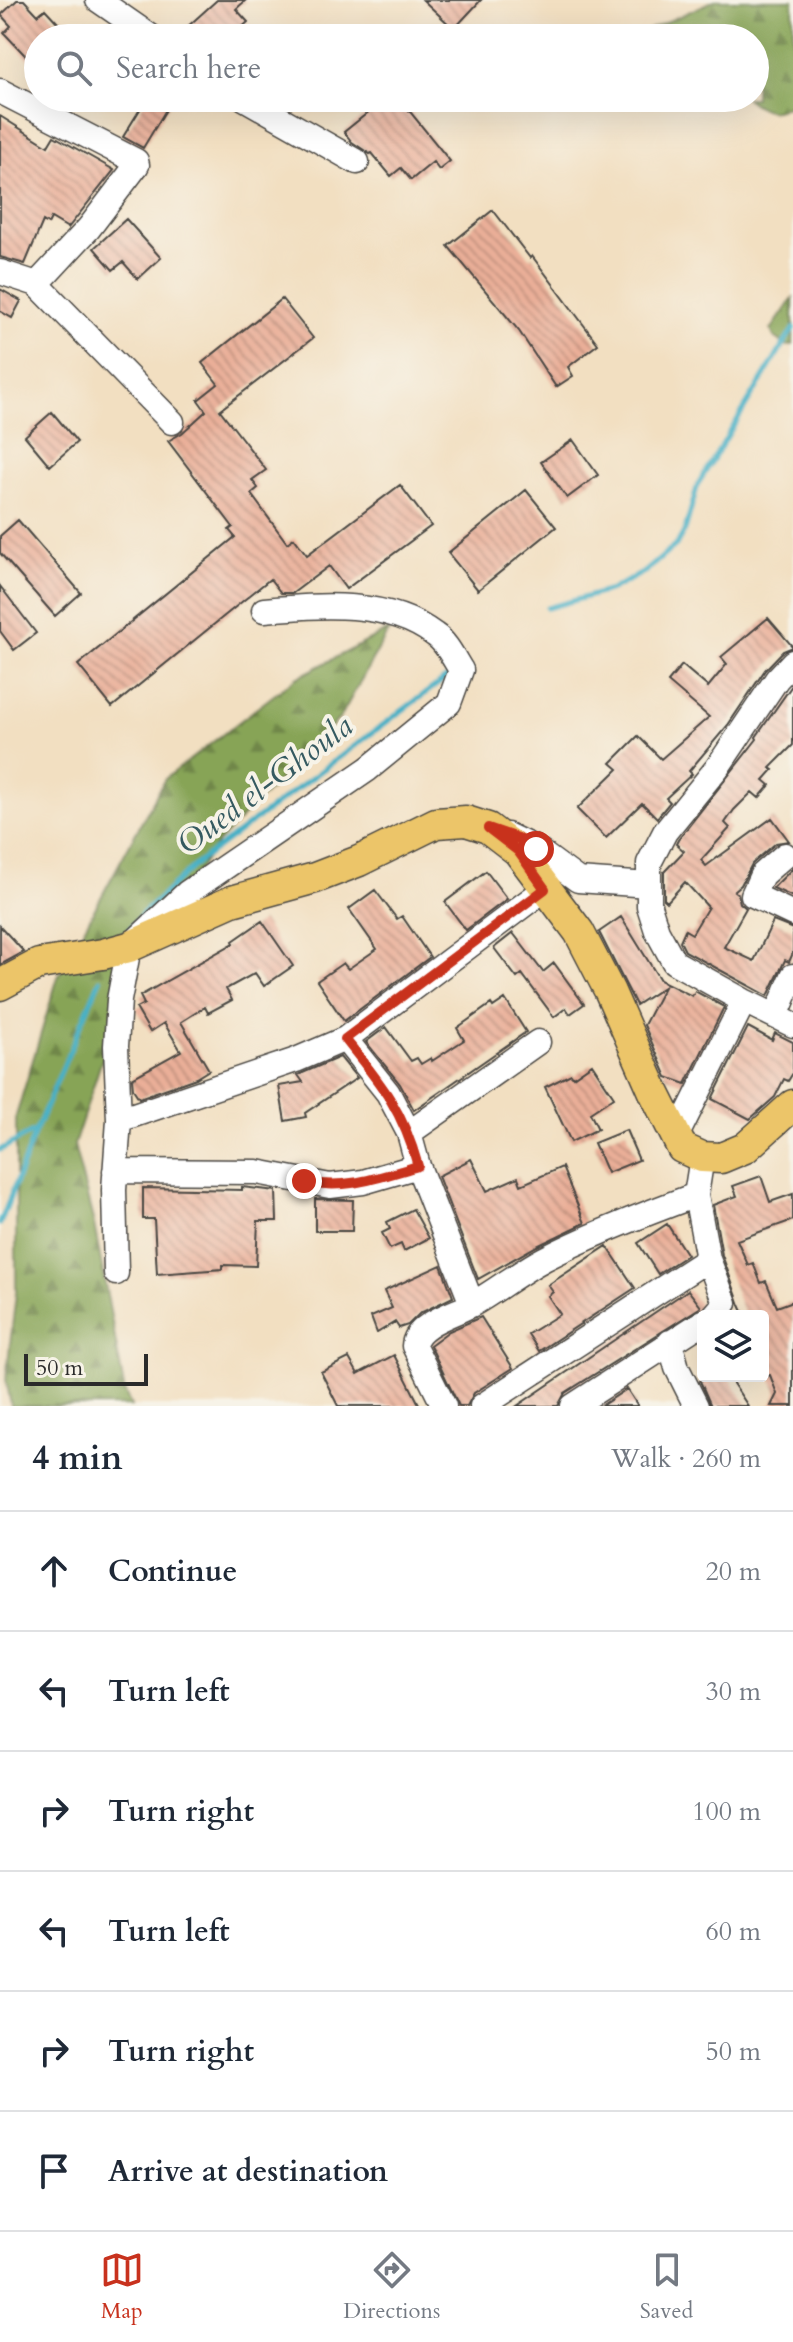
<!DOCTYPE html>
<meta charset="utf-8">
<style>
body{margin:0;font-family:Cardo,serif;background:#f2f2f3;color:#1f2937}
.controls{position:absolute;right:24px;bottom:24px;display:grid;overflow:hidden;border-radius:8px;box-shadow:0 8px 32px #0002}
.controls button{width:72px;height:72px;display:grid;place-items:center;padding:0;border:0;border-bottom:2px solid #e0e1e3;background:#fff;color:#1f2937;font:40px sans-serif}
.scale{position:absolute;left:24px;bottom:20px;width:124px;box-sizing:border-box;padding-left:8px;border:4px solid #2b2b2b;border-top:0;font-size:22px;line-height:28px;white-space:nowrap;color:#2b2b2b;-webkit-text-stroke:6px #f7f3e8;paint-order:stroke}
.stop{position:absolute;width:24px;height:24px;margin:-18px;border:6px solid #c8321e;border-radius:50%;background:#fff}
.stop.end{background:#c8321e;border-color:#fff;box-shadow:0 2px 8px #0008}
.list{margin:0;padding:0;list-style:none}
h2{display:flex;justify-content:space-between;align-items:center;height:104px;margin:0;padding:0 32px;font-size:34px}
h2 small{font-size:26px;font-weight:400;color:#747a83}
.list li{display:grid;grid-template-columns:52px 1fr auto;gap:24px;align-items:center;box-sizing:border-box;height:120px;padding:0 32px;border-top:2px solid #e0e1e3}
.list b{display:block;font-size:30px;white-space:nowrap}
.list em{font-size:26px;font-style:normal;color:#747a83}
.icon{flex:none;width:44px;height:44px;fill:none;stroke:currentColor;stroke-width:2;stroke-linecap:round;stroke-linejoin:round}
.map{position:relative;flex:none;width:793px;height:1406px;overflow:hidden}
.search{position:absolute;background:#fff;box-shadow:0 8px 32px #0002;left:24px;right:24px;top:24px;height:88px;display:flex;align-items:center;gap:20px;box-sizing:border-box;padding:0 28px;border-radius:44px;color:#747a83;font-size:30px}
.sheet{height:824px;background:#fff}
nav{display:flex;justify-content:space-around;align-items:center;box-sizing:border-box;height:112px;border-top:2px solid #e0e1e3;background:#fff;font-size:22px;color:#747a83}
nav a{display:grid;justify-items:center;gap:4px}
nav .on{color:#c8321e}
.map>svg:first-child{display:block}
.forest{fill:url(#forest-firs);stroke:#596841;stroke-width:2}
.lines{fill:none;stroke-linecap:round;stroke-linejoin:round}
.stream{stroke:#47b0c6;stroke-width:5}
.building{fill:url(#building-back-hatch)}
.minor-casing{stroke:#494642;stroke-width:27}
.major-casing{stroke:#494642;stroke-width:33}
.minor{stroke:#fff;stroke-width:24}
.major{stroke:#ecc569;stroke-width:30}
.route{stroke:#c8321e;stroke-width:10}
.labels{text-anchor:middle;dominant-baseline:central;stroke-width:8;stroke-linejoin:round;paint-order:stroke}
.water-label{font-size:32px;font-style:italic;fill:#355a61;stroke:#f7f3e8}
</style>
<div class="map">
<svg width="793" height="1406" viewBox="0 0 793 1406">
<defs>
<pattern id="forest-firs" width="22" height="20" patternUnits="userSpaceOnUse" patternTransform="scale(2)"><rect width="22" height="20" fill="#87a457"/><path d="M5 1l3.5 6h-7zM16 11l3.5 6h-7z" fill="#6f8648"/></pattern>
<pattern id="building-back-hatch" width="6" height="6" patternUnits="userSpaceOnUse" patternTransform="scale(2)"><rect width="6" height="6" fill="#eaaf98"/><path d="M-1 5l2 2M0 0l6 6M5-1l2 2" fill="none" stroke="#be8f7c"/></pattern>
</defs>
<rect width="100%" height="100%" fill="#f7f3e8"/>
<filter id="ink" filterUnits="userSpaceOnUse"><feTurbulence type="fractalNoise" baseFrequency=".0125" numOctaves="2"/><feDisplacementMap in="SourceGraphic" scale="16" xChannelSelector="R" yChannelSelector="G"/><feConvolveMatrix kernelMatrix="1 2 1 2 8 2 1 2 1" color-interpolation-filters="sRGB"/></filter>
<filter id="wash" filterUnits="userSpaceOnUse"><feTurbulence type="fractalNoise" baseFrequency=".006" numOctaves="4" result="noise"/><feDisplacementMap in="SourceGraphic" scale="32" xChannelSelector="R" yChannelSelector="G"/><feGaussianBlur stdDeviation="1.8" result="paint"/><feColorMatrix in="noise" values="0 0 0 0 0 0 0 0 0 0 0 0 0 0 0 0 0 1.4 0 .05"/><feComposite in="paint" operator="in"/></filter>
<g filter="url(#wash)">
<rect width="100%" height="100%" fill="#f2dfc1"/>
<!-- forest -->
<path class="forest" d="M715 0H793V103C774 115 763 112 746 98H755V38H631Z
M793 298V345L788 346 774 337 771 330Z
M389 630 340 718 218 842 133 965 74 1145 94 1224 125 1393 131 1406H11L6 1379 16 1293V1116L58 977 165 779 296 678Z"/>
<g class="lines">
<!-- stream -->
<path class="stream" d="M547 608 611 590 646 571 677 544 685 530 698 484 793 329
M125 935 143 913 196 864 450 675
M0 1150 36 1130 100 980
M0 1224 35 1132"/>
</g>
<g id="blocks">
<!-- building -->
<path class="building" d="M17 0H24L38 15 45 9 72 38H38V69L4 33 11 26 1 15Z
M217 0H246L236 9 248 22 230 38H175Z
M423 0H481L454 29Z
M147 98H173L143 148 123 137Z
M386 98H399L450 161 439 170 433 162 411 180 401 168 391 176 372 153 370 154 352 142 344 132Z
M0 116 48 146 54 136 114 170 68 228 51 218 48 224 43 221 25 264 0 257Z
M493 210 530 258 532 256 598 344 568 367 573 376 556 387 519 331 448 246Z
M126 219 161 258 138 279 123 262 113 270 94 248Z
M0 289 21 301 12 318 0 311Z
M282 299 313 338 220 410 266 470 252 480 258 488 251 494 287 543 294 538 307 555 400 485 431 526 346 589 329 566 293 593H281L270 579 112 707 78 665 235 537 229 530 233 527 168 441 182 433 206 411 198 400 218 384 202 363Z
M52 412 77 442 50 466 25 436Z
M573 440 598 475 567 498 541 462Z
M526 490 556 527 478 590 448 553Z
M18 520 81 593 55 616 0 553V536Z
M0 586 36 633 14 650 0 631Z
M768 618 793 647 783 651 765 670 728 725 689 771 692 774 666 798 670 802 657 818 642 803 606 838 577 809 618 769 611 763 638 736 661 759 709 717 668 682 682 665 708 687 727 664 721 657Z
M793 684V745L770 768 773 770 764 780 770 785 759 798 752 792 734 810 725 823 730 828 701 860 706 866 772 818 789 841 776 843 752 864 741 885 734 891 738 894 740 903 746 908 724 947 754 961 773 921 793 929V953L789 962 785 960 768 996 685 951 680 941 685 930 692 934 708 907 685 882 667 902 664 899V872L684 851 676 844 678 840 757 739 756 737Z
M793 868V897L773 888Z
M486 871 507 899 466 930 445 902Z
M375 890 397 919 402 916 430 957 344 1021 317 981 343 963 348 969 377 949 349 909Z
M621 917 660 980 692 996 695 991 724 1007 686 1084 667 1077 644 1025 664 987 636 1005 599 932Z
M262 921 293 966 264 986 255 973 226 989 232 1000 208 1013 205 1007 181 1022 209 1070 196 1078 139 1098 133 1089 132 1078 181 1051 164 1023 150 1032 136 1008 144 1004 140 996 234 943 233 941Z
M0 926 24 952 0 965Z
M513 933 543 972 554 963 584 1004 570 1014 566 1008 554 1017 522 974 517 978 494 948Z
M505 999 526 1032 414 1110 400 1084 366 1042 386 1027 411 1061 417 1058 421 1064 431 1058 432 1061 464 1040 457 1028 491 1004 493 1007Z
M748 1027 772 1040 775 1033 793 1042V1073L788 1081 784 1079 775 1097 750 1119 712 1099Z
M340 1057 357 1078 305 1113 306 1117 285 1121 279 1086 303 1082 298 1075Z
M592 1064 614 1097 590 1113 598 1129 571 1142 545 1087 571 1074 573 1077Z
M626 1130 639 1160 607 1173 594 1143Z
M471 1159 487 1191 518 1177 521 1185 562 1167 585 1223 537 1246 478 1279 438 1176Z
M761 1176 770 1202 793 1194V1220L737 1240 748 1265 753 1263 761 1283 766 1281 777 1307 793 1301V1406H771L777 1394 770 1375 763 1378V1316H745L740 1305 722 1255 713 1205 737 1196 733 1186Z
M242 1187 276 1191 277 1221H258L256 1266 223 1265V1269L157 1274 154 1219H143V1188L242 1190Z
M315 1199 353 1200 352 1231H315Z
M413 1209 429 1238 404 1251 401 1244 390 1249 382 1233 390 1229 387 1222Z
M667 1224 687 1255 658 1274 638 1243Z
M607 1246 635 1288 539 1351 528 1334 560 1314 548 1296 553 1292 548 1285Z
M441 1265 453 1297 420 1313 408 1325 399 1328 395 1322 377 1333 371 1317 392 1308 384 1291Z
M688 1290 701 1307 565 1393 558 1406H517Z
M481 1317 513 1368 474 1393 467 1406H459L430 1345 449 1331Z
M394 1355 420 1406H338L321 1372 349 1358 358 1374Z
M708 1376H728L748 1406H711L700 1381Z
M627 1389 638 1406H601Z"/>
</g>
</g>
<g filter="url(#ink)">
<use href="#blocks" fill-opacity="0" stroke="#494642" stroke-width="2"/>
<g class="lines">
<defs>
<path id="minor" d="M98 0 153 38
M0 91 136 161 137 165 89 228 37 284
M244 98 357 162
M0 272 37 284 172 422
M507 835 536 849 578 880 649 885V863L665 832 717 768 777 679 793 662
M785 855 762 875 753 895 793 914
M649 885V906L657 931 674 962 744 1001 793 1025
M776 1016 793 976
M345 1039 388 1093 409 1133 418 1166 472 1304
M119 1120 296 1060 345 1039 545 889
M409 1133 538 1042
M676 1137 744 1001
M702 1157 696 1195 708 1259 725 1303 714 1316
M115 1171 257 1172 330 1186 363 1182 418 1166
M116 1273 114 1190 119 1120 116 1046 119 1000 129 947 187 893 368 769 449 703 461 670C454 659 446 642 435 635 388 599 321 605 264 610
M670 1342 677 1368 696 1406
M444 1406 414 1346C415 1324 454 1314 471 1305 496 1291 518 1273 544 1259 592 1234 644 1214 696 1195
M482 1406 708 1259
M573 1406 703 1322"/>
<path id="major" d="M0 985 39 964 103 954 129 947 232 901 315 878 359 861 436 823 466 821 488 828 518 851 579 932 610 992 654 1092 682 1148 702 1157 721 1158 745 1148 793 1105"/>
</defs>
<!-- minor casing -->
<use href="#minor" class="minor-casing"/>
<!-- major casing -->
<use href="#major" class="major-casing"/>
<!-- minor -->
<use href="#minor" class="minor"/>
<!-- major -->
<use href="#major" class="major"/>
</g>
</g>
<g class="lines" filter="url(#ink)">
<!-- route -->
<path class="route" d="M304 1181C345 1191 379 1177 418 1166 402 1108 381 1084 345 1039L545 889 518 851 488 828 517 838 536 849"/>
</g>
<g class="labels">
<!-- water labels -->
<g class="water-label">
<text transform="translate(265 785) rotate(-37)">Oued el-Ghoula</text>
</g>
</g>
</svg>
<div class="controls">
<button><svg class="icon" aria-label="layers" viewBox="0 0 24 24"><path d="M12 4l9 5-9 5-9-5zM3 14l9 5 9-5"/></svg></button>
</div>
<div class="scale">50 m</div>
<div class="stop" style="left:536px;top:849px"></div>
<div class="stop end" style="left:304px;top:1181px"></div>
<div class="search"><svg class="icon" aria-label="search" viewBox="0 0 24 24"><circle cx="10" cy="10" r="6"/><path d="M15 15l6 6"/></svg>Search here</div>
</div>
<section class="sheet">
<h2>4 min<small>Walk · 260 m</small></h2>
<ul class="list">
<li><svg class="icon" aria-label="ahead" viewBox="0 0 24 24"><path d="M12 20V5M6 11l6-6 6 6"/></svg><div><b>Continue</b></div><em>20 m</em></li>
<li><svg class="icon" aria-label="left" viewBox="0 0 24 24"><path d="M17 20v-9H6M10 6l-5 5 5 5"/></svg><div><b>Turn left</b></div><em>30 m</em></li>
<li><svg class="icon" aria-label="right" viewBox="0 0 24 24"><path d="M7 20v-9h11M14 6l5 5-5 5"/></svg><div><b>Turn right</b></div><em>100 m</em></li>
<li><svg class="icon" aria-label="left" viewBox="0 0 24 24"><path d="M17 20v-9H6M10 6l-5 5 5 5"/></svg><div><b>Turn left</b></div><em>60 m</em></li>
<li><svg class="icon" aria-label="right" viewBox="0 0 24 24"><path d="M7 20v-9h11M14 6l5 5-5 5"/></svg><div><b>Turn right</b></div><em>50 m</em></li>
<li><svg class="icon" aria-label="arrive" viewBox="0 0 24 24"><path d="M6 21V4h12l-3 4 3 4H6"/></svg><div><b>Arrive at destination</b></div></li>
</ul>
</section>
<nav>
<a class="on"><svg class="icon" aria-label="map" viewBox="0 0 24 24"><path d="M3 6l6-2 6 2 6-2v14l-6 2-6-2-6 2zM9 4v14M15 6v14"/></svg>Map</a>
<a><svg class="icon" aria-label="directions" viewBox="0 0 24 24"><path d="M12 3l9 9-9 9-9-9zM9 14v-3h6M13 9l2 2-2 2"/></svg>Directions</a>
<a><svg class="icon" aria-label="saved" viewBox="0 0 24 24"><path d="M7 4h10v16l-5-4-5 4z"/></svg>Saved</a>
</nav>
